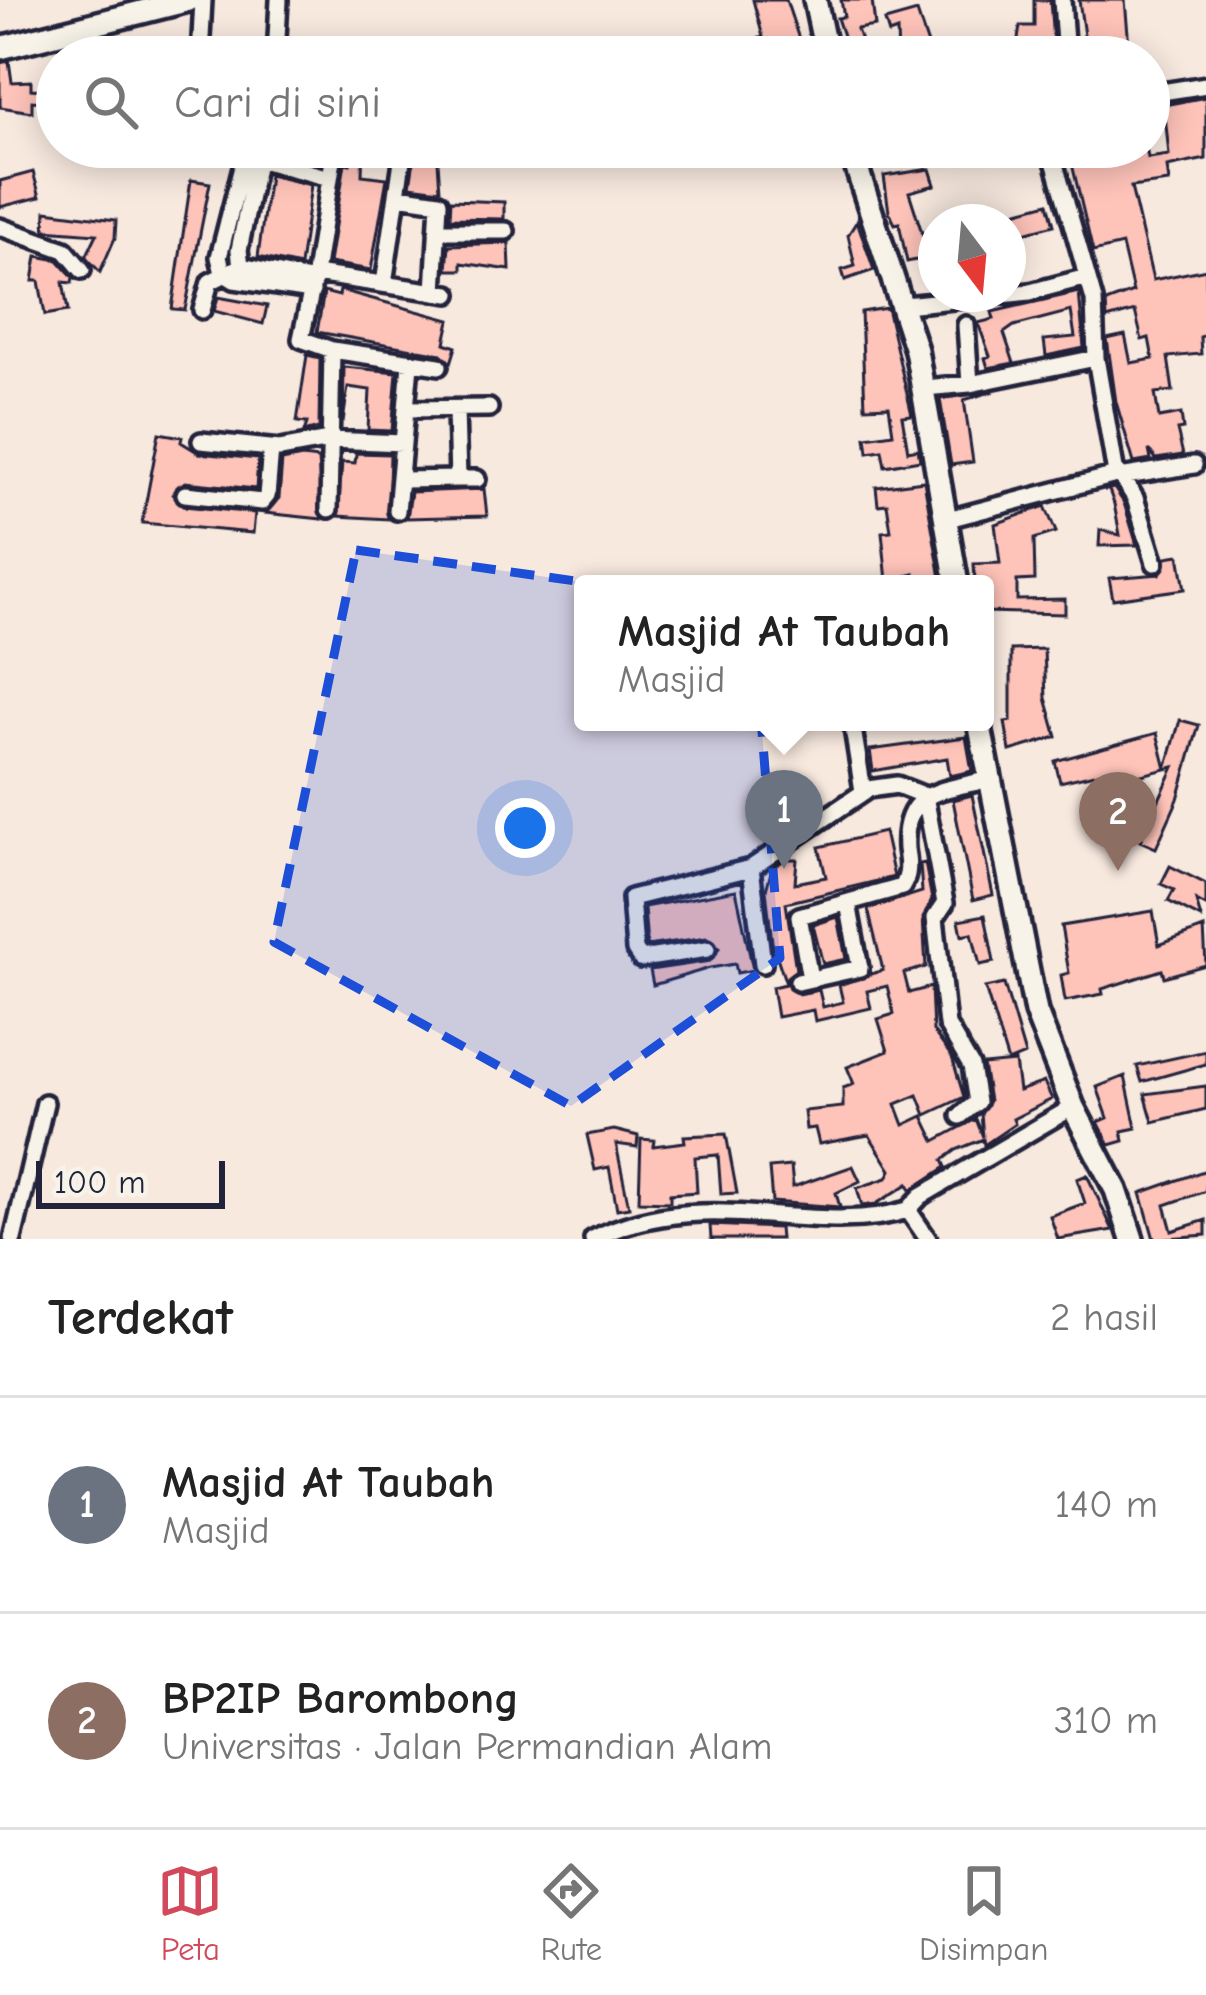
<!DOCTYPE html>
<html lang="id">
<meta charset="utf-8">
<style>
body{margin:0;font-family:"Comic Neue",sans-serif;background:#f2f2f2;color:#222}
.compass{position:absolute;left:918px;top:204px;width:108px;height:108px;border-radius:50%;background:#fff;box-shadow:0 6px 30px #0003;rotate:164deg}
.scale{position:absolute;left:36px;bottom:30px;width:189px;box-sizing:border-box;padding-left:12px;border:6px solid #22223b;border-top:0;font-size:33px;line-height:42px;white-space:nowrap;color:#22223b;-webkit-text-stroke:9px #f7f3e8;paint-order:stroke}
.you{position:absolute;left:525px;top:828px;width:42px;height:42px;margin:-30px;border:9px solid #fff;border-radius:50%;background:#1a73e8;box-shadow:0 0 0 18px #1a73e833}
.badge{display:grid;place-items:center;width:78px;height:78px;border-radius:50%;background:#d1495b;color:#fff;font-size:39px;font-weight:700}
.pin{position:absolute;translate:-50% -99px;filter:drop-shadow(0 3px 6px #0008)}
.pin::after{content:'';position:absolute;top:63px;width:42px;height:36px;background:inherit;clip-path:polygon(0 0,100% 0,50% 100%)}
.popup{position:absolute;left:574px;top:575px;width:420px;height:156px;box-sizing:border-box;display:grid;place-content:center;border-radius:12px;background:#fff;filter:drop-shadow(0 3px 9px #0005);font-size:39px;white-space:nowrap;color:#767676}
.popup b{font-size:45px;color:#222}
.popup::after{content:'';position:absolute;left:50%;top:100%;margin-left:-24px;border:24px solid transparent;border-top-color:#fff}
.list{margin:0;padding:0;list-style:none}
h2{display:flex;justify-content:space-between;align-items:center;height:156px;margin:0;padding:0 48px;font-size:51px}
h2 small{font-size:39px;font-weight:400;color:#767676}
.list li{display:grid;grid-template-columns:78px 1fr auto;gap:36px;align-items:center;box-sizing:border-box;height:216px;padding:0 48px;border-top:3px solid #e0e0e0}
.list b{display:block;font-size:45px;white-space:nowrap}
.list p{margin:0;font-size:39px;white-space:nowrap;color:#767676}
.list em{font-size:39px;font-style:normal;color:#767676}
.icon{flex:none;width:66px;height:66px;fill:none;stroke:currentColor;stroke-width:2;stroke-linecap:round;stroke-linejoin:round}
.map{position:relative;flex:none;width:1206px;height:1239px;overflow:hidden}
.search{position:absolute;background:#fff;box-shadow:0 6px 30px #0003;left:36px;right:36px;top:36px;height:132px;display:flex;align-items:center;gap:30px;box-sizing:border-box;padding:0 42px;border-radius:66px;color:#767676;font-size:45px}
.sheet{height:588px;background:#fff}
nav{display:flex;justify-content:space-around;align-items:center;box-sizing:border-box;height:168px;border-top:3px solid #e0e0e0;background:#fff;font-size:33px;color:#767676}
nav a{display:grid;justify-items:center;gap:6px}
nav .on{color:#d1495b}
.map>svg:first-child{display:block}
.building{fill:#fec3b9;stroke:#22223b;stroke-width:3}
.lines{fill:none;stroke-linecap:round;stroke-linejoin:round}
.minor-casing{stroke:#22223b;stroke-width:24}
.secondary-casing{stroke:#22223b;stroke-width:30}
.minor{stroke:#f7f3e8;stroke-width:15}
.secondary{stroke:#f7f3e8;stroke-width:21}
.marked{fill:#1d4ed8;fill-opacity:0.2;stroke:#1d4ed8;stroke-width:9;stroke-dasharray:24 15;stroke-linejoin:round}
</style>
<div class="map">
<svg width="1206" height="1239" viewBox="0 0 1206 1239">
<rect width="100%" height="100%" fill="#f8e9df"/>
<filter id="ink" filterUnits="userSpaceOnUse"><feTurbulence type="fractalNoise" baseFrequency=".00833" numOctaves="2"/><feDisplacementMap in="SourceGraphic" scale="24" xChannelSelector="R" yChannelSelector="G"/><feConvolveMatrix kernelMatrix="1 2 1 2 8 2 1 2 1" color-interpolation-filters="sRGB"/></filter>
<g filter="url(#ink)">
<!-- building -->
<path class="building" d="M753 0H786L805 57H726L723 48 763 37Z
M841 0H872L875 26 857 29 866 57H850L837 18 844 17Z
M1034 0H1050L1054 57 1016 52 1020 26H1034Z
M1079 0H1125L1130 56 1087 57Z
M917 12 929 48 898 57 897 31 889 34 885 21Z
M9 61 12 82 31 81V89L57 91V103L32 101V112L0 107V63Z
M1206 97V159L1167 167 1169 182 1131 187 1153 280 1206 269V335L1200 337 1201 354 1168 357 1173 391 1155 393 1159 418 1181 414 1183 429 1177 430 1183 455 1156 459 1149 450 1151 460 1134 463 1116 402 1107 339 1125 335 1131 363 1153 359 1149 338 1142 340 1135 311 1107 319 1106 302 1133 292 1122 245 1093 252 1068 147H1079L1081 161 1124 153 1122 147H1146L1148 158 1169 155 1164 105Z
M353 147 363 149 362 175 387 178 371 270 329 263 345 163 350 164Z
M416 147H437L440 190 410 186Z
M930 169 935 185 909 192 924 239 936 237V256L907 262 899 223 895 224 889 212 884 176Z
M33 172 40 197 0 207V181Z
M269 175 311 185 300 266 258 257Z
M191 180 210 183 185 310 172 309Z
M451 200 504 202V219L450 218Z
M1048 203 1054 225 1017 235 1011 213Z
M46 211 116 220 115 238 100 272 86 257 97 234 45 230Z
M857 221 874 270 845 280 842 270 855 266 848 235Z
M509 243 510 270 462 263V270H447L449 245Z
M37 256 58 260 73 277 72 283 63 282 68 311 45 315 39 281H33Z
M340 290 450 320 445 343 456 347 451 363 441 354 317 332 324 292 339 296Z
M1079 292 1084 348 1046 356 1044 340 1075 337 1071 311 1014 326 1004 333 1014 363 988 368 985 358 990 356 978 323 994 319 992 312Z
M218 297 267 306 263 324 214 311Z
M887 308 912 415 902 416 908 451 918 449 920 460 885 466 882 450 868 452 866 437 893 433 889 406 865 407 861 312Z
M307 355 320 358 319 428 304 432 307 423 297 422Z
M344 367 397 372 392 431 368 430 370 390 348 387 343 422Z
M994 391 964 400 973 462 951 465 940 399Z
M159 433 182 437 181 442 199 453 258 459 256 489 185 482 173 494 184 506 255 513 253 533 142 523Z
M356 453 390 454 388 519 338 516 342 462 355 463Z
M302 457 318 459 322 519 265 513 279 498 282 461Z
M924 481 942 584H915L914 574 887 581 882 532 891 531 887 504 878 505 876 487Z
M1114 488 1124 503 1137 545 1099 546 1100 530 1120 535 1114 504 1109 490H1104Z
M484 489 487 516 407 518 411 492Z
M1045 506 1056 532 1034 539 1035 580 1017 581V600L1065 599V614L985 612V582H975L974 564 1000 563 995 524Z
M1179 555 1185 589 1113 599 1109 578 1160 574 1166 557Z
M1044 649 1046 698 1057 737 1010 751 1005 722 1011 721V650Z
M1180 720 1199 725 1178 799 1156 848 1140 841 1174 767 1166 769Z
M1157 733 1166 769 1110 783 1107 771 1060 782 1055 761Z
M966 737 972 771 950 776 947 758 873 771 870 750Z
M803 784 814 796 767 843 756 832Z
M972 795 993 895 973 900 953 800Z
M884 832 894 877 786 903 796 970 787 977 789 989 799 994 819 990 823 1007 843 1002 839 985 883 970 868 909 922 892 920 864 925 863 932 900 923 918 926 967 904 973 909 993 931 987 933 1031 952 1057 964 1097 926 1115 918 1095 896 1104 904 1125 923 1116 935 1141 976 1119 983 1137 981 1114 989 1101 983 1065 1015 1062 1019 1091 1044 1082 1052 1099 1013 1119 1015 1124 984 1145 983 1139 956 1150 943 1160 946 1167 911 1190 908 1184 876 1204 862 1206 857 1188 887 1178 891 1170 869 1135 819 1144 815 1128 806 1129 804 1111 843 1107V1088L854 1084 847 1067 888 1051 878 1019 894 1014 887 986 867 991 871 1008 815 1021 813 1010 777 1017 772 987 786 984 772 942 766 890 772 868 786 859H797L795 883 826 877 819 847Z
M1170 866 1206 884V906L1196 901 1201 918 1168 901 1174 890 1161 884Z
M736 890 753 970 737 973 735 964 710 968 653 985 650 970 710 961 719 948 706 937 647 946 644 907Z
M1153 911 1159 945 1204 928 1206 965 1164 977 1162 970 1102 989 1103 994 1065 1001 1061 975 1069 973 1061 926Z
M985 915 994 962 980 965 972 933 962 935 959 920Z
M838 917 846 959 823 964 813 925Z
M1004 984 1025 1055 1008 1062 985 988Z
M1206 1051V1064L1142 1082 1137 1066Z
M1125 1076 1136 1128 1122 1131 1124 1141 1110 1145 1098 1122 1108 1118 1097 1087Z
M1206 1086V1109L1153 1122 1145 1094Z
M614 1130 638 1136 637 1147 616 1144 629 1207 617 1209 609 1167 595 1170 587 1135Z
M726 1134 737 1193 721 1194 718 1155 695 1157 697 1192 670 1194V1202L639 1201 641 1139 654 1140 653 1146 685 1142 684 1136Z
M791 1166 793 1187 853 1166 860 1181 836 1193 840 1207 772 1202 769 1168Z
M1206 1170V1191L1165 1205 1172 1231 1206 1220V1235L1154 1239 1141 1193Z
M1087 1175 1113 1230 1058 1239 1050 1216 1085 1203 1077 1179Z
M710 1225 779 1228 780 1239H711Z"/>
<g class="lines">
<defs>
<path id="minor" d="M1062 0 1066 57
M200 57 203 0
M276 57 279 0
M1149 94 1206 85
M1050 147 1094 300 1096 358 1116 474
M249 157 330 178
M398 196 439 202 434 292
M0 227 65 250 82 270
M437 231H506
M241 266 239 250 260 147
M223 273 219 257 247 147
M223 273 234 280 312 291
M315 274 335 147
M384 284 404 147
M905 305 1030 292 1087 277
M202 310 210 282 241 266 314 281
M966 325 970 384
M332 350 301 339 315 274 449 294
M924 388 970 384 1096 358
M406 409 489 408
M201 441 280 449 329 440 403 443
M1126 476 1194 465
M458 479H477
M403 480 458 479 456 410
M185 494 262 502 267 496 271 449
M329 509 332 350 439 366
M397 511 410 364
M944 520 1120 474 1135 498 1155 563
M852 722 863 791
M707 949 641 959 635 950 631 898 751 868
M763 964 751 868 868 789 897 785 925 796 945 903 935 918 947 1025 971 1066 977 1102 960 1116
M810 979 799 916 902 887C910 874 908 863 906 849 902 789 943 791 990 779
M798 982 860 968 848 903
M13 1239 45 1103
M593 1239C704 1183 810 1239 908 1210
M928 1239 908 1210 921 1196 1073 1107"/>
<path id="secondary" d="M815 0 827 57
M0 48 189 0
M850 147 916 350 957 584
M979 722 1036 1012 1073 1107 1116 1190 1132 1239"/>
</defs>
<!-- minor casing -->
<use href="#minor" class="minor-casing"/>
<!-- secondary casing -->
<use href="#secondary" class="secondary-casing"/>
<!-- minor -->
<use href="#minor" class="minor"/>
<!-- secondary -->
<use href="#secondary" class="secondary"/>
</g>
</g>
<!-- marked area -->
<path class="marked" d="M356 550 752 606 780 958 571 1106 274 942Z"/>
</svg>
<svg class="compass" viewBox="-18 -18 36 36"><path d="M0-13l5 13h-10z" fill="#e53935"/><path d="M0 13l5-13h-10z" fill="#767676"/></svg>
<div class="scale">100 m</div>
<div class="you"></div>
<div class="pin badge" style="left:784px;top:869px;background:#6b7280">1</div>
<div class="popup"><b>Masjid At Taubah</b>Masjid</div>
<div class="pin badge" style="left:1118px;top:871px;background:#8d6e63">2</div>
<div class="search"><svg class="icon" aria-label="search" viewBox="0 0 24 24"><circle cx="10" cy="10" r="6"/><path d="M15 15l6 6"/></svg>Cari di sini</div>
</div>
<section class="sheet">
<h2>Terdekat<small>2 hasil</small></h2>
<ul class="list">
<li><span class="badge" style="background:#6b7280">1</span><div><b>Masjid At Taubah</b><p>Masjid</p></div><em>140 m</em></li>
<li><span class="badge" style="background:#8d6e63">2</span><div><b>BP2IP Barombong</b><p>Universitas · Jalan Permandian Alam</p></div><em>310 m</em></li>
</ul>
</section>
<nav>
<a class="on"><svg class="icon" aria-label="map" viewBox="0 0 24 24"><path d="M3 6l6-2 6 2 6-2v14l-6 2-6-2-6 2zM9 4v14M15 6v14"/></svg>Peta</a>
<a><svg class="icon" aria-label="directions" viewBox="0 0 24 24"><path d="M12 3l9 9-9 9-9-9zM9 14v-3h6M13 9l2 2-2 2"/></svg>Rute</a>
<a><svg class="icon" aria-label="saved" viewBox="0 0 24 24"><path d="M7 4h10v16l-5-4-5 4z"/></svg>Disimpan</a>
</nav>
